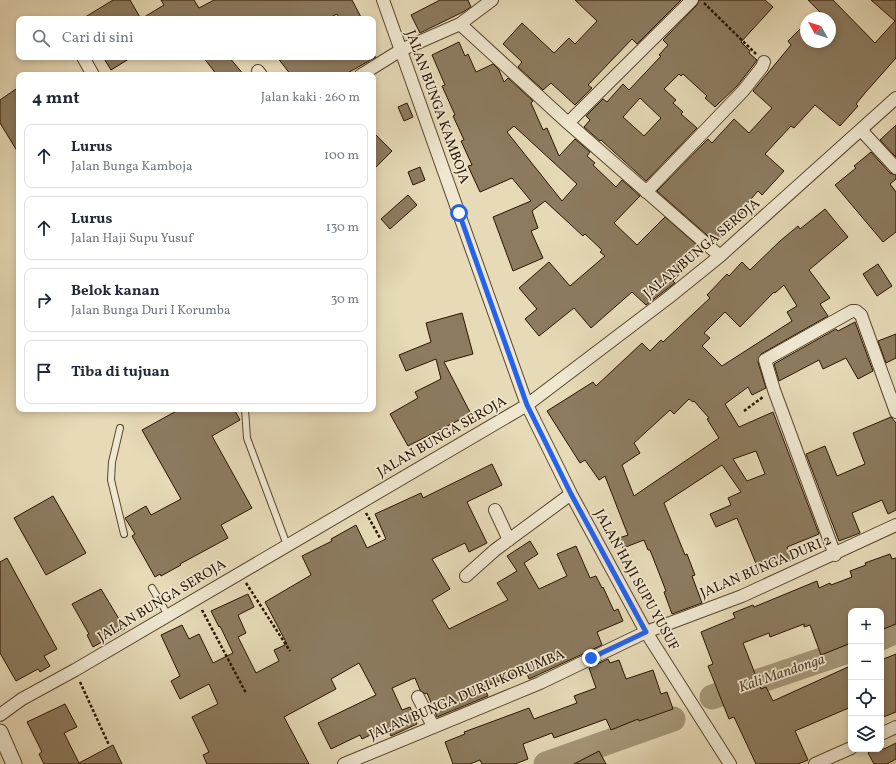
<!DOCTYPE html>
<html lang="id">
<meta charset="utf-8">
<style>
body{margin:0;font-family:Vollkorn,serif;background:#f2f2f3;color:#1f2937}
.controls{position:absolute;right:12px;bottom:12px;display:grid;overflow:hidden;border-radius:8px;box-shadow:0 2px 6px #0003}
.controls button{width:36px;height:36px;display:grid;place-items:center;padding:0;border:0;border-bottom:1px solid #e0e1e3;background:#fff;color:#1f2937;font:20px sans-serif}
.compass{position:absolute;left:800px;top:12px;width:36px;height:36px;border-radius:50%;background:#fff;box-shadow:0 2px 6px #0003;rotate:309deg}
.stop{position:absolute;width:12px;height:12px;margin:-9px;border:3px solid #2563eb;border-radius:50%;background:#fff}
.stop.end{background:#2563eb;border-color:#fff;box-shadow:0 1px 4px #0008}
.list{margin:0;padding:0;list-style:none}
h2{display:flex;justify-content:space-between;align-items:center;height:52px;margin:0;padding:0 16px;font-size:17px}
h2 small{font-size:13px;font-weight:400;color:#747a83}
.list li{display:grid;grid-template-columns:26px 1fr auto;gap:12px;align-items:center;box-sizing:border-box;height:64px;margin:0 8px 8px;padding:0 8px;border:1px solid #e0e1e3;border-radius:8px}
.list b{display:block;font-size:15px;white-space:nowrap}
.list p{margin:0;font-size:13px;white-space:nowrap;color:#747a83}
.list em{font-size:13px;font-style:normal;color:#747a83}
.icon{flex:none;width:22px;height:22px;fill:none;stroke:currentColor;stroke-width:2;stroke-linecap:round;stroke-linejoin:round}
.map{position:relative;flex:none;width:896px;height:764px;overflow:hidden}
.search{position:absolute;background:#fff;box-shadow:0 2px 6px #0003;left:16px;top:16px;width:360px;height:44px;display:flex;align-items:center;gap:10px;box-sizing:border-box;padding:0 14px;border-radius:8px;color:#747a83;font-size:15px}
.panel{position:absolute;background:#fff;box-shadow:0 2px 6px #0003;left:16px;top:72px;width:360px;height:340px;border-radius:8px}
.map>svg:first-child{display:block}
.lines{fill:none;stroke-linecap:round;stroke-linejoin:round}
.river{stroke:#a69779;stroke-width:25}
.building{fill:#8c7b5f;stroke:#2a1400;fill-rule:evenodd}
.service-casing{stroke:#59462e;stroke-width:8}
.minor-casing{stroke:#59462e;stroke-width:14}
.tertiary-casing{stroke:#59462e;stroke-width:17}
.path{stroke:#2a1400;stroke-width:2.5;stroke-dasharray:3 2;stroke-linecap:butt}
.service{stroke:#efe7d0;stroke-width:6}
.minor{stroke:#efe7d0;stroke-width:12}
.tertiary{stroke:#efe7d0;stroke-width:15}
.route{stroke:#2563eb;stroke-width:5}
.labels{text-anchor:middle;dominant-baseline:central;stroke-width:3.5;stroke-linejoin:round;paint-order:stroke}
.street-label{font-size:14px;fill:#2a1400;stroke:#efe7d0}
.water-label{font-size:15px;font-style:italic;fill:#5c4830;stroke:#efe7d0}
</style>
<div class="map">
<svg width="896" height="764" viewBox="0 0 896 764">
<rect width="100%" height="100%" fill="#e6dab7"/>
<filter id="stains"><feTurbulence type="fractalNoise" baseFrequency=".005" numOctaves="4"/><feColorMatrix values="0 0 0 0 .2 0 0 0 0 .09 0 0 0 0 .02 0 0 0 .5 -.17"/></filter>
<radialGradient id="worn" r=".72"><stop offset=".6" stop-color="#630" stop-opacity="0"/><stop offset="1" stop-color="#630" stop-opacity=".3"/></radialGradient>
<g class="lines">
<!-- river -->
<path class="river" d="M881 638 896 631
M712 697 851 650
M546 764 673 719"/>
</g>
<!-- building -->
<path class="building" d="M113 0H130L141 19 164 5 161 0H194L199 8 214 0H352L362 19H340L337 14 327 19H82Z
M440 0H468L471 7 463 12 420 33 411 15Z
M575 0H681L637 44 632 39 588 85 592 88 575 105 551 83 543 90 518 67 522 62 503 44 522 23 554 53 569 38 575 44 597 21Z
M699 0H765L773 7 741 42 750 51 749 53 757 60 755 63 737 86 715 107 705 98 707 96 683 74 681 76 679 74 664 89 676 100 673 103 683 112 681 114 697 128 646 181 601 140 600 141 584 127 590 120 586 116 603 99 607 102 623 84 629 90 661 56 659 55 668 45 663 40 697 5ZM640 98 661 118 644 136 623 117Z
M808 0H833L875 43 895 21 871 0H896V58L865 93 856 104 858 106 840 126 815 105 794 128 791 126 765 154 784 171 762 195 758 191 744 207 746 209 716 243 657 191 708 139 712 143 734 119 749 133 772 108 753 91 791 45 788 41 806 23V42H830V18H826Z
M459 42 465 56 468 54 476 72 493 64 499 70 504 82 508 78 533 101 531 103 543 130 547 128 559 156 575 139 590 152 587 156 595 163 593 165 616 187 622 180 640 196 614 223 637 245 665 217 698 246 678 267 682 271 673 281 675 283 646 305 632 292 591 328 574 308 539 336 525 319 537 309 519 288 549 262 570 286 605 256 600 252 602 250 585 234 583 236 545 201 532 211 538 228 531 231 543 258 513 271 493 217 531 201 512 178 480 192 468 166 472 165 461 141 464 140 453 116 455 115 442 86 445 85 432 55ZM514 126 577 184 562 201 507 132Z
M103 57H132L111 70Z
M203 57H229L244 75H217Z
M277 57H376L344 75H291Z
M19 87V154L0 123V100Z
M407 103 413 117 404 121 398 107Z
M896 125V157L880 140Z
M373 132 392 151 373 170Z
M871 152 890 173 896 175V179L890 184 896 192V232L883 242 835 185 856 168 854 166Z
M420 167 425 180 413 185 408 172Z
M408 195 417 205 390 229 381 219Z
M825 209 848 237 809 270 830 298 820 304 828 316 761 354 758 362 766 388 752 395 748 387 725 404 739 427 773 412 819 534 787 547 792 560 760 573 737 518 716 527 710 514 731 505 728 498 741 492 722 465 664 503 685 555 687 554 695 575 692 576 702 603 672 614 664 592 666 591 650 550H648L644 540 623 548 619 538 628 535 605 476 599 480 585 460 580 463 547 411 593 382 596 386 642 343 650 351 661 340 663 342 710 298 707 295 727 274 729 276 742 262 750 270 780 241 798 226 800 229ZM784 285 797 306 787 312 792 321 722 366 702 346 710 338 704 333 725 312 740 327 774 292 775 293ZM689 399 693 402 694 401 709 418 707 419 719 438 634 496 622 465 640 453 634 443 670 410 674 414ZM756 451 765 474 747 481 733 459Z
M878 264 892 286 877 296 863 274Z
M462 313 473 354 444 362 471 414 408 446 390 414 418 398 415 392 441 379 436 359 406 371 399 355 431 342 426 323Z
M855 322 873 371 858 379 846 358 823 369 819 360 779 381 774 364 836 329 838 331Z
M896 334V358L886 363 878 341Z
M180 409H234L240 420 212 436 252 508 221 525 228 538 180 564 181 565 161 576 160 574 155 577 132 536 135 534 125 518 146 506 151 515 181 499 142 430Z
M891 417 896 423V510L888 514 882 500 852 513 860 533 839 541 806 454 825 446 837 476 865 464 853 433Z
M492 464 502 485 467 502 487 543 469 552 465 543 432 559 450 589 432 600 449 629 508 600 497 583 517 571 507 556 530 541 538 554 524 563 539 589 567 576 557 554 576 546 590 578 596 576 602 588 603 587 614 611 618 609 623 621 597 632 602 645 529 679 526 671 484 687 488 696 437 717 427 693 425 694 420 690 415 678 412 679 392 688 402 710 410 707 417 724 391 736 387 727 362 739 360 735 331 749 318 723 376 695 359 663 331 679 336 689 284 717 309 764H207L203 755 209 752 192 717 218 704 209 684 180 699 171 681 180 676 161 635 182 625 189 639 199 634 213 663 233 653 220 626 219 627 211 611 248 594 254 607 238 615 246 633 238 637 256 673 279 661 274 650 287 644 265 602 311 575 302 556 332 541 331 539 356 525 367 548 386 539 375 514 421 493 423 498Z
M53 496 86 553 46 575 14 518Z
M890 554 892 559 896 558V624L881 630V611H851V643L821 655 810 625 804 627V624L770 637 769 633 743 643 761 689 766 687 773 701 848 667 851 674V707L795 731 808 760 798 764H756L734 717 729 719 723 704 708 666 713 664 701 632 735 618 733 613 753 605 754 607 817 581 819 588 830 583 831 585 852 577 850 571 866 565 865 563Z
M7 558 57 649 44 656 50 666 40 672 38 669 16 681 0 653V562Z
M101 589 125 629 93 647 87 635 89 634 72 604Z
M896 654V712L881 718V660Z
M608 659 610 663 619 660 626 679 653 670 661 694 667 692 673 709 639 721 638 719 611 730 606 719 554 738 552 733 523 744 528 759 515 764H482L480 760 470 764H453L445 742 465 734 464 732 529 708 534 719 577 703 574 696 596 688 589 668Z
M65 704 77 727 64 733 79 763 113 745 122 764H44L39 754 42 752 27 722Z
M896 743V759L887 764H874L868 753 874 749H884Z
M599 751 606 764H574Z"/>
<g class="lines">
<defs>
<path id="service" d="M245 409 247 438 287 545
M120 428 112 462 111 480 124 534
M152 588 168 615"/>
<path id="minor" d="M383 0 527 405 571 494 646 632 730 764
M460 24 568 123 692 0
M83 57 93 75
M258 71 261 75
M361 75 401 50 460 24 492 0
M568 123 720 256
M861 130 896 168
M646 192 743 91 762 67 764 62
M495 510 509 540
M835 555 774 390 765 360 852 311H856L861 315 896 412
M466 576 495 550 571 494
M418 697 433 726
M0 715 22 699 75 670 527 405 668 298 720 256 896 98
M881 734 896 727
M344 764 540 683 646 632 742 596 896 525
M815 764 851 748"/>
<path id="tertiary" d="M0 732 14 764"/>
</defs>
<!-- service casing -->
<use href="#service" class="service-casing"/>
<!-- minor casing -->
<use href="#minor" class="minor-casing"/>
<!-- tertiary casing -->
<use href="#tertiary" class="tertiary-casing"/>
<!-- path -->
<path class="path" d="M704 3 756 54
M744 411 763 397
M366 513 380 538
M246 583 290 651
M202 610 246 693
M80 682 109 745"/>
<!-- service -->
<use href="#service" class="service"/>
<!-- minor -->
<use href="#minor" class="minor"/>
<!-- tertiary -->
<use href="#tertiary" class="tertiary"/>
</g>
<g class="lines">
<!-- route -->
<path class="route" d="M459 213 527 405 571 494 646 632 591 658"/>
</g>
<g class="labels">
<!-- street labels -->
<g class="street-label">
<text transform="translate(437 107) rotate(70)">JALAN BUNGA KAMBOJA</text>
<text transform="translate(702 249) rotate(-40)">JALAN BUNGA SEROJA</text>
<text transform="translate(442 437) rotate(-30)">JALAN BUNGA SEROJA</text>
<text transform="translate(766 567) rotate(-23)">JALAN BUNGA DURI 2</text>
<text transform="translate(636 580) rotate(61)">JALAN HAJI SUPU YUSUF</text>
<text transform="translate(162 601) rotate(-31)">JALAN BUNGA SEROJA</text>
<text transform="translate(467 695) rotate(-23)">JALAN BUNGA DURI I KORUMBA</text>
</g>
<!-- water labels -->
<g class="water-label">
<text transform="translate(782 674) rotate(-19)">Kali Mandonga</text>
</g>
</g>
<rect width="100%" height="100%" filter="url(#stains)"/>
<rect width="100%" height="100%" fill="url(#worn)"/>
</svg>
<div class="controls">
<button>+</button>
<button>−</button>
<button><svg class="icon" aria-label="locate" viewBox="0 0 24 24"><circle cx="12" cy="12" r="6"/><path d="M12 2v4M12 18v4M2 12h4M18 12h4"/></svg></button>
<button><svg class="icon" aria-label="layers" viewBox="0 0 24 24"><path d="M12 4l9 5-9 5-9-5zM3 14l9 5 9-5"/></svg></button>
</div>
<svg class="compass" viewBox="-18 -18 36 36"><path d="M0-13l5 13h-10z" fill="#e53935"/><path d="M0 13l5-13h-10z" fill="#747a83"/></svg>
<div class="stop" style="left:459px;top:213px"></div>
<div class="stop end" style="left:591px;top:658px"></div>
<div class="search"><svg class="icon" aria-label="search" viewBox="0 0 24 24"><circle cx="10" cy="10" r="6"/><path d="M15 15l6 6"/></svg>Cari di sini</div>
<section class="panel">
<h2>4 mnt<small>Jalan kaki · 260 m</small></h2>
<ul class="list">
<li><svg class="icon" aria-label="ahead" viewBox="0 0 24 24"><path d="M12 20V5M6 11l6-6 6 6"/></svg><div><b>Lurus</b><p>Jalan Bunga Kamboja</p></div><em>100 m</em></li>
<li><svg class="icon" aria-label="ahead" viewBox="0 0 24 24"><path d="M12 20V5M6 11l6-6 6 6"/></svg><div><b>Lurus</b><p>Jalan Haji Supu Yusuf</p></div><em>130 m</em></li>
<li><svg class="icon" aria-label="right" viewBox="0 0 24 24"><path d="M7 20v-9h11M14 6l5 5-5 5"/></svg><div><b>Belok kanan</b><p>Jalan Bunga Duri I Korumba</p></div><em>30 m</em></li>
<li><svg class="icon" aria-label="arrive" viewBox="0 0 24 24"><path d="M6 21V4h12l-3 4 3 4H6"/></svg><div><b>Tiba di tujuan</b></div></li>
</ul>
</section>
</div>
